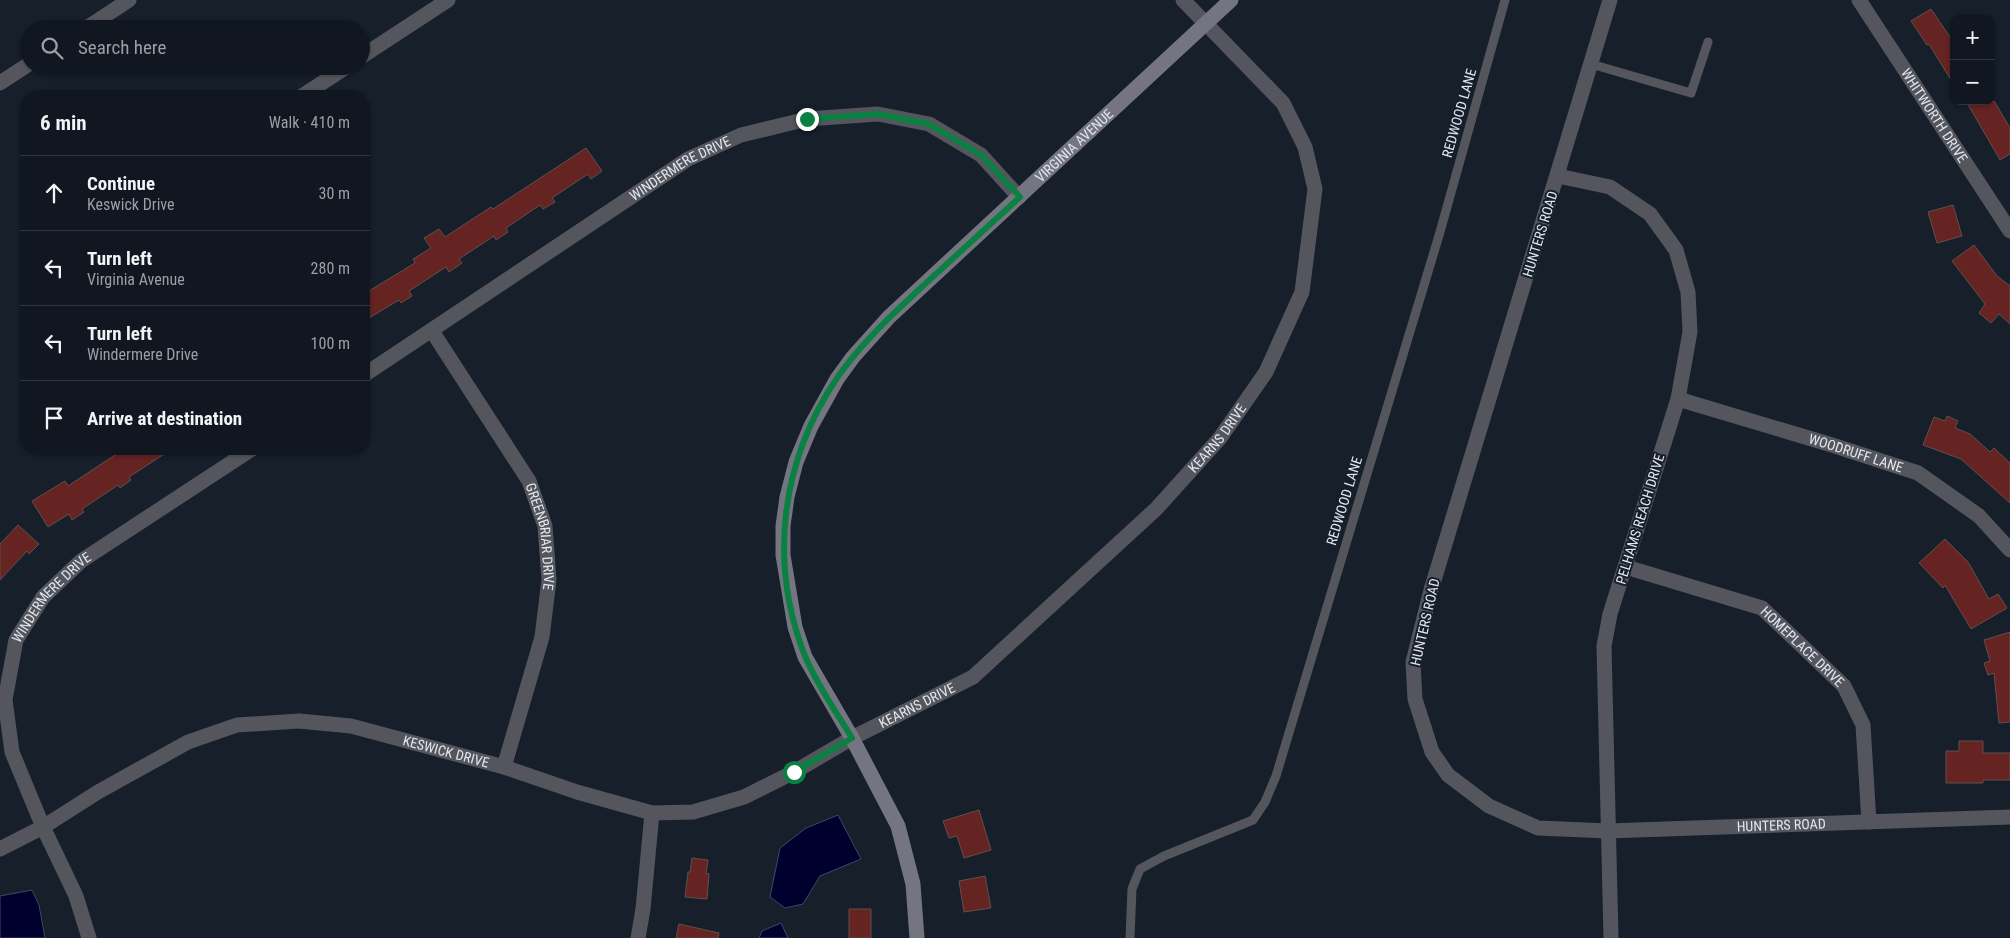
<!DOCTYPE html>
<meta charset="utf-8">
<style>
body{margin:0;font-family:"Roboto Condensed",sans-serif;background:#192029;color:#f1f3f6}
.controls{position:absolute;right:15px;top:15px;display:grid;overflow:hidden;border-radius:10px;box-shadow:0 1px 4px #0004}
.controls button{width:45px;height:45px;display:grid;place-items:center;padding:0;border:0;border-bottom:1px solid #30363e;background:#101720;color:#f1f3f6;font:25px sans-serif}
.stop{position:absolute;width:15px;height:15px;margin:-11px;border:4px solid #0b8043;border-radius:50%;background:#fff}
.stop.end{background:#0b8043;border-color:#fff;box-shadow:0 1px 5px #0008}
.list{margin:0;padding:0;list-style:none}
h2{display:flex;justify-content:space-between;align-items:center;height:65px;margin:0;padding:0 20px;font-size:21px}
h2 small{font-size:16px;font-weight:400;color:#9c9fa5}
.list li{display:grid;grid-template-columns:32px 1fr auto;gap:15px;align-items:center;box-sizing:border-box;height:75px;padding:0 20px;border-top:1px solid #30363e}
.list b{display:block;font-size:19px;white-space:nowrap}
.list p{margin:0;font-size:16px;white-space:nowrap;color:#9c9fa5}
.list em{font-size:16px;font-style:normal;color:#9c9fa5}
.icon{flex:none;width:28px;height:28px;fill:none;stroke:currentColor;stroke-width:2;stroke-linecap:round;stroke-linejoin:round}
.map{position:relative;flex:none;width:2010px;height:938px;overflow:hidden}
.search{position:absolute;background:#101720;box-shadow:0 1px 4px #0004;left:20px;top:20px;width:350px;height:55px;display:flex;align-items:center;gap:12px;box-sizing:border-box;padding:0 18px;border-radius:28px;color:#9c9fa5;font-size:19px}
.panel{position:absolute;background:#101720;box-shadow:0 1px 4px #0004;left:20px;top:90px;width:350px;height:365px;border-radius:20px}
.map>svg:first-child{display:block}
.water{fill:#00002e;stroke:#444568}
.building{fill:#652322;stroke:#624f4e}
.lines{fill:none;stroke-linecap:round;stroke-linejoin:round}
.lane{stroke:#55565d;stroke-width:9}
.street{stroke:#55565d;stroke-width:15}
.secondary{stroke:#747580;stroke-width:15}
.route{stroke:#0b8043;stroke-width:6}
.labels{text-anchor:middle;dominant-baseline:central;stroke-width:4;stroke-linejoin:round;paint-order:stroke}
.street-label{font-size:14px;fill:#e1e7ef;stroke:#161f2a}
</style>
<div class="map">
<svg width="2010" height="938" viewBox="0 0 2010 938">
<rect width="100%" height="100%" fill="#161f2a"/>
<!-- water -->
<path class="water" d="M838 815 861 859 820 876 803 904 785 908 770 897 780 848 806 828Z
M32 890 39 905 45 938H0V896Z
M781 923 788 938H759L762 931Z"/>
<!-- building -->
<path class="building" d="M1931 9 1954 43V85L1929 44 1927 45 1911 21Z
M1966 101H1994L2010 128V154L2000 160Z
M586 148 602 171 591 179 588 174 552 198 555 202 543 209 540 205 506 228 508 232 496 240 494 236 459 259 462 263 449 272 446 267 409 291 412 296 401 303 399 300 364 321V294L415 263 413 259 431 248 424 238 439 229 445 237 491 207 493 209Z
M1953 205 1962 236 1937 243 1928 212Z
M1974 245 1997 276 2010 286V324L1999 314 1991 323 1979 313 1985 304 1952 261Z
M1947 416 1958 421 1955 428 1970 434 1990 452 1994 448 2010 463V503L1961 459 1923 445 1934 417 1945 421Z
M124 449H172L129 477 131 480 120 488 118 485 82 509 84 512 72 520 69 514 48 527 32 501 65 481 68 486Z
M18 525 39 544 29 554 27 551 0 580V544Z
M1945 539 1968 562 1989 599 1998 594 2007 608 1971 629 1945 585 1943 588 1919 563Z
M2010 632V722L1999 723 1994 673 1988 675 1984 663 1990 661 1984 640Z
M1959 741H1983V753H2010V780H1983V783H1946V751H1959Z
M979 810 991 850 964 858 957 836 949 838 943 821Z
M692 858 708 860 706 873 709 874 707 899 685 897 688 872H690Z
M985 876 991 908 964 912 959 881Z
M849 909H871V938H849Z
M679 924 719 933 718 938H676Z"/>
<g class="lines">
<!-- lane -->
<path class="lane" d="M1591 64 1691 93 1708 42
M1130 938 1132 889 1140 869 1164 856 1253 820 1265 802 1276 776 1440 232 1505 0"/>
<!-- street -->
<g class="street">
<path id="s1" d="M1610 0 1431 590 1413 662 1415 699 1432 752 1448 775 1489 806 1538 828 1608 831 2010 817"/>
<path id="s2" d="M1859 0 2010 231"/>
<path d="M85 29 129 0"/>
<path d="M361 57 448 0"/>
<path d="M0 83 29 64"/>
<path d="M302 96 348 66"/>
<path d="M1558 176 1610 187 1650 214 1676 250 1688 292 1690 332 1678 399 1610 614 1604 646 1611 938"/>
<path id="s3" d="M432 331 529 481 545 526 549 580 542 637 504 767"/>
<path id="s4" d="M364 375 688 159 741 135 807 119 878 114 929 124 981 155 1019 197"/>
<path id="s5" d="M1678 399 1832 445 1918 473 1979 516 2010 550"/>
<path id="s6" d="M1626 567 1762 608 1844 686 1863 725 1869 822"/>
<path id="s7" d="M0 849 43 827 98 792 188 742 237 725 299 721 351 726 504 767 577 792 652 813 693 812 744 797 794 772 852 738 973 677 1156 509 1220 438 1266 372 1302 292 1315 189 1305 147 1283 103 1183 0"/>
<path id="s8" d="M89 938 76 896 43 827 12 752 5 700 16 640 43 597 81 561 252 449"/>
<path d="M638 938 643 909 652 813"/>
</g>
<!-- secondary -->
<path class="secondary" id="s9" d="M917 938 913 884 898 826 852 738 805 657 795 627 783 555V526L787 497 796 462 811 426 837 379 853 357 889 317 1231 0"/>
</g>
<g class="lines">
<!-- route -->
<path class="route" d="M794 772 852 738C836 712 816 683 805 656 768 562 781 461 837 378 861 343 894 313 925 284 957 255 988 226 1020 197L981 155 929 124 878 114 807 119"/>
</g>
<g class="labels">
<!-- street labels -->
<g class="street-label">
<text transform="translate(1459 113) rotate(-74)">REDWOOD LANE</text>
<text stroke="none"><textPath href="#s2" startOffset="138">WHITWORTH DRIVE</textPath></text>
<text stroke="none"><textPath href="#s9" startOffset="932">VIRGINIA AVENUE</textPath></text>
<text stroke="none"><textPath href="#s4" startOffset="378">WINDERMERE DRIVE</textPath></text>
<text transform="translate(1540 234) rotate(-73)">HUNTERS ROAD</text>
<text stroke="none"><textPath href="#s7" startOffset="1391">KEARNS DRIVE</textPath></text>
<text stroke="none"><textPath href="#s5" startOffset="186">WOODRUFF LANE</textPath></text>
<text transform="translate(1344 501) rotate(-73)">REDWOOD LANE</text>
<text transform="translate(1640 519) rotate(-73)">PELHAMS REACH DRIVE</text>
<text stroke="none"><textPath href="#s3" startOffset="236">GREENBRIAR DRIVE</textPath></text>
<text stroke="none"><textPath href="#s8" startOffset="371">WINDERMERE DRIVE</textPath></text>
<text transform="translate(1425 622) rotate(-77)">HUNTERS ROAD</text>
<text stroke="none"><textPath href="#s6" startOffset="198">HOMEPLACE DRIVE</textPath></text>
<text stroke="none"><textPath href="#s7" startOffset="986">KEARNS DRIVE</textPath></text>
<text stroke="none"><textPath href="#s7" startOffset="481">KESWICK DRIVE</textPath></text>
<text stroke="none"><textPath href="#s1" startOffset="1160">HUNTERS ROAD</textPath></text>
</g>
</g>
</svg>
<div class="controls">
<button>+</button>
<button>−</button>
</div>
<div class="stop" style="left:794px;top:772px"></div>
<div class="stop end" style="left:807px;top:119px"></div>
<div class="search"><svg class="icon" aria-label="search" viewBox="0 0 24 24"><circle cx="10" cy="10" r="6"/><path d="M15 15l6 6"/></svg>Search here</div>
<section class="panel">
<h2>6 min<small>Walk · 410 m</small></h2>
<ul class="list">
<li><svg class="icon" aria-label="ahead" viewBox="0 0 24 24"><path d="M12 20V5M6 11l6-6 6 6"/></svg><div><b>Continue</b><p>Keswick Drive</p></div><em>30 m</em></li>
<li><svg class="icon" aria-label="left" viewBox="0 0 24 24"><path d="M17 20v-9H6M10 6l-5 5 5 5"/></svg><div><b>Turn left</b><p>Virginia Avenue</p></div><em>280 m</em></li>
<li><svg class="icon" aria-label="left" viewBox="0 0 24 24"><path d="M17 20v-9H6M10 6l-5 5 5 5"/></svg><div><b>Turn left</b><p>Windermere Drive</p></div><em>100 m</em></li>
<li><svg class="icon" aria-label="arrive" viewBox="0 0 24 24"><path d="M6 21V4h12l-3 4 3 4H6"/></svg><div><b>Arrive at destination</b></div></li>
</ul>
</section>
</div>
